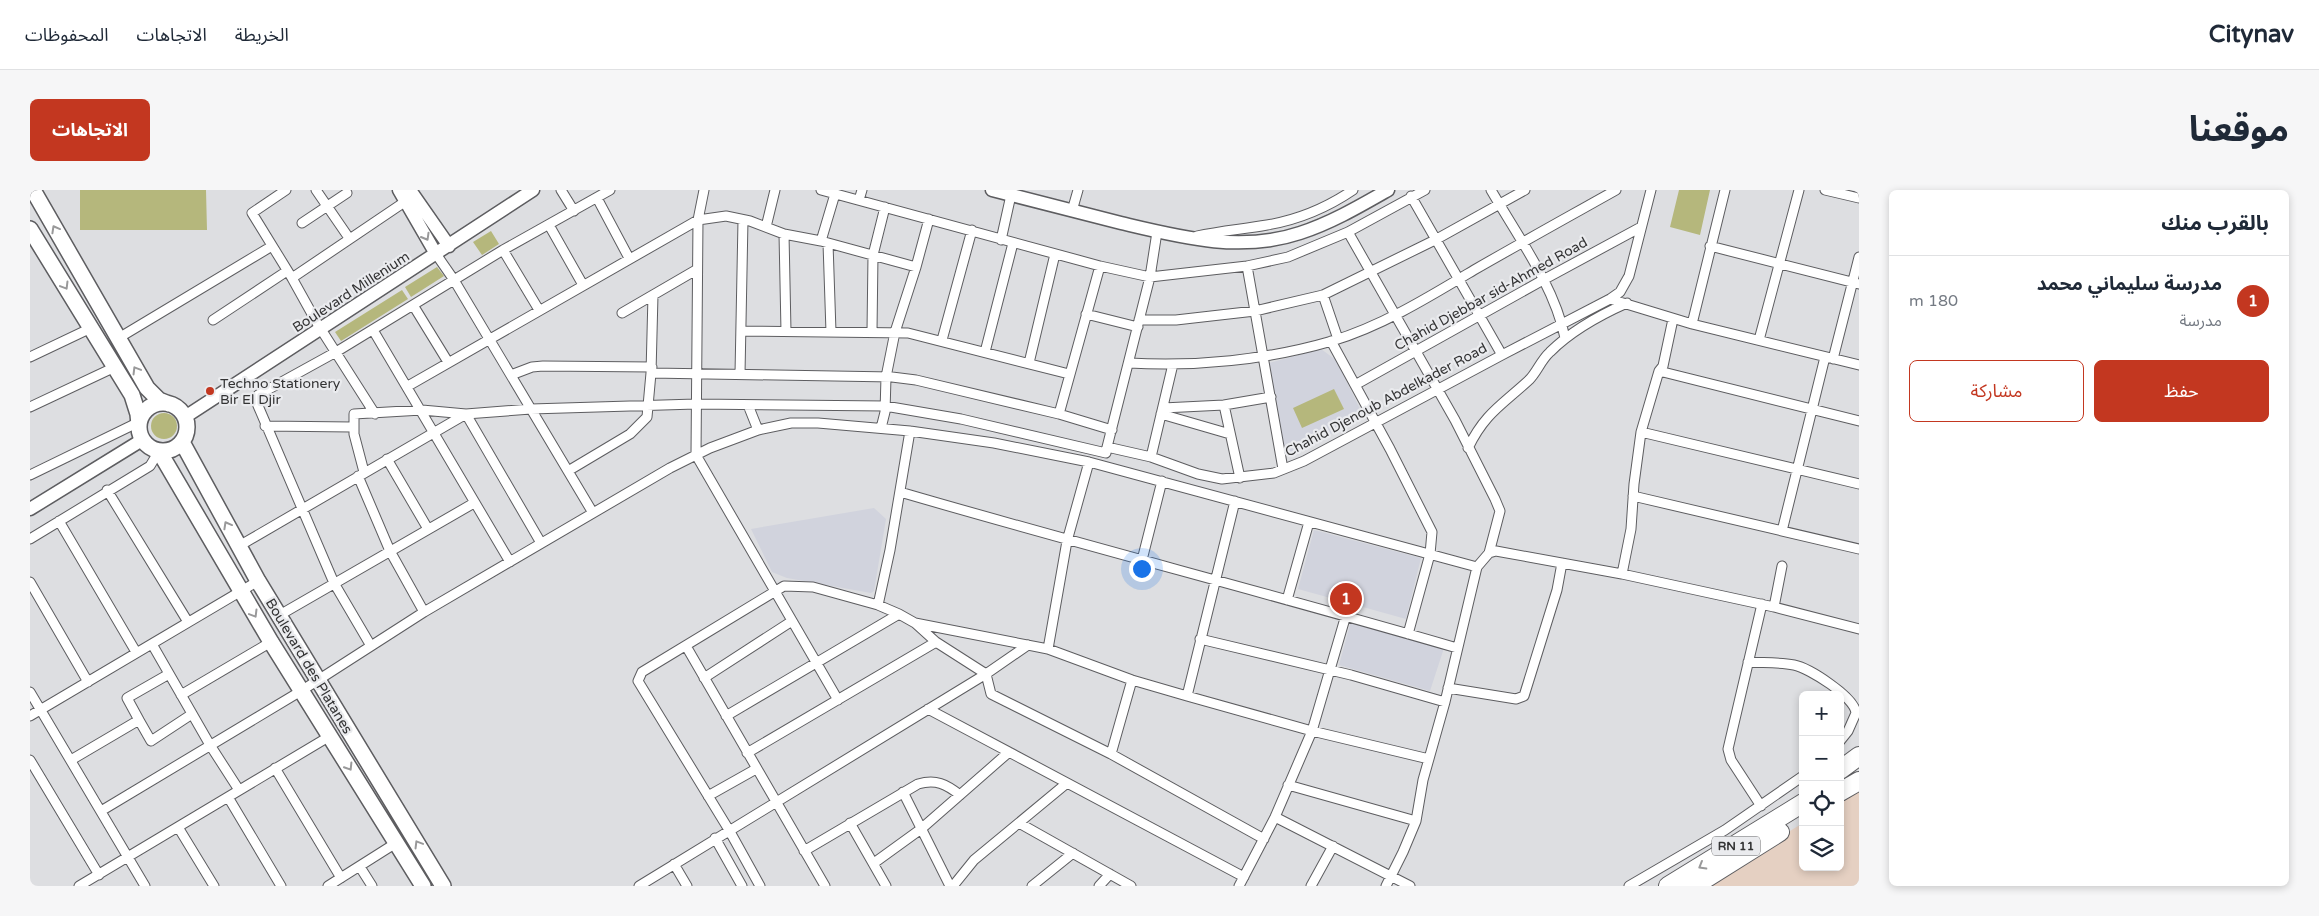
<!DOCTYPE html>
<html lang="ar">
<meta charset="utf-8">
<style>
body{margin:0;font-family:"Varela Round","Noto Sans Arabic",sans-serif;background:#f6f6f7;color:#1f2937;direction:rtl}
.controls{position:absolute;right:15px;bottom:15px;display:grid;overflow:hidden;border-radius:8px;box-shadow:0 2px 8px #0003}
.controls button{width:45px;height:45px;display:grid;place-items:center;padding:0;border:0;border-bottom:1px solid #e0e1e3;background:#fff;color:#1f2937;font:25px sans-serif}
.you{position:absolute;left:1111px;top:378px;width:18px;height:18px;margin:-12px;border:4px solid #fff;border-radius:50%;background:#1a73e8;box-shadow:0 0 0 8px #1a73e833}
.badge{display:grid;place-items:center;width:32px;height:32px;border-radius:50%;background:#c33720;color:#fff;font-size:16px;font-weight:700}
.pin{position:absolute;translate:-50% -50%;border:2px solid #fff;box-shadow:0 1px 5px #0006}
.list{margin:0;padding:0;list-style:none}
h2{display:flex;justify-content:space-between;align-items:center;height:65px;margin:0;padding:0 20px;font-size:21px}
h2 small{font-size:16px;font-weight:400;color:#747a83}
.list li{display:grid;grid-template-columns:32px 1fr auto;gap:15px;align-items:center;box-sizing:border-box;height:90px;padding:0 20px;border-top:1px solid #e0e1e3}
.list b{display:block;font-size:19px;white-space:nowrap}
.list p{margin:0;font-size:16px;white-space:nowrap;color:#747a83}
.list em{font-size:16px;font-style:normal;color:#747a83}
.actions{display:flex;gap:10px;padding:15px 20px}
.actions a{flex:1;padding:11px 0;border:1px solid #c33720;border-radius:8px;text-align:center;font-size:18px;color:#c33720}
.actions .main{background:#c33720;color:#fff}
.icon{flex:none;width:28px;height:28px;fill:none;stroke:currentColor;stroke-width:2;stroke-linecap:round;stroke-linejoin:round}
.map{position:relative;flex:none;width:1829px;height:696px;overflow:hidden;direction:ltr;border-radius:8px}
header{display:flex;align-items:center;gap:30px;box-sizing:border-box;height:70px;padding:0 25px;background:#fff;border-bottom:1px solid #e0e1e3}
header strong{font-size:24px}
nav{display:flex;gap:28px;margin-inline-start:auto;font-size:18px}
.intro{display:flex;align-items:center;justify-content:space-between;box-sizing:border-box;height:120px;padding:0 30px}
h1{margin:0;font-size:35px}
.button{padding:12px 22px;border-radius:8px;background:#c33720;color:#fff;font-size:18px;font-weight:700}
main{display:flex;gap:30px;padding:0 30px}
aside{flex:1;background:#fff;border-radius:8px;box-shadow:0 2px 8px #0003}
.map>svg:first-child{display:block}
.industrial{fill:#e5d0c2}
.built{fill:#d1d3dd}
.green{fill:#b5b77c}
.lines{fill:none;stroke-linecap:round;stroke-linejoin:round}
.street-casing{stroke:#5d5d60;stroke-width:11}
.secondary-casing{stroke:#5d5d60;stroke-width:15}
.primary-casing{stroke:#5d5d60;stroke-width:18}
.highway-casing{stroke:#5d5d60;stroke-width:20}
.street{stroke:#fff;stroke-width:9}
.secondary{stroke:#fff;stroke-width:12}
.primary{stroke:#fff;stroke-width:15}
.highway{stroke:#fff;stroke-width:18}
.oneway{stroke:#99999a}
.poi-dot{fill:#c33720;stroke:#eaebee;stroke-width:2}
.labels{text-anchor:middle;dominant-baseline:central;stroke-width:4.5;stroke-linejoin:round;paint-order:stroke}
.shield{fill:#eaebee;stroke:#6a6a6c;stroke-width:1}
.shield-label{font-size:12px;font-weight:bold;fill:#333334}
.street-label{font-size:14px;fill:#333334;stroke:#eaebee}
.poi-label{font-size:14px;fill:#333334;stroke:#eaebee;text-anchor:start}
</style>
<header>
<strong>Citynav</strong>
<nav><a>الخريطة</a><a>الاتجاهات</a><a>المحفوظات</a></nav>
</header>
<div class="intro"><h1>موقعنا</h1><a class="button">الاتجاهات</a></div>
<main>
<aside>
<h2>بالقرب منك<small></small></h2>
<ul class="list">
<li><span class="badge">1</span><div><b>مدرسة سليماني محمد</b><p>مدرسة</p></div><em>180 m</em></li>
</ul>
<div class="actions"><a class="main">حفظ</a><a>مشاركة</a></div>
</aside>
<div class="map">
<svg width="1829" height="696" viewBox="0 0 1829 696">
<rect width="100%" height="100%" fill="#dddee1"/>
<!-- industrial -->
<path class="industrial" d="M1829 602V696H1669L1773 633V677H1810V610Z"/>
<!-- built -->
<path class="built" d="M1291 159 1306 170 1333 225 1332 229 1256 265 1239 173Z
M844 318 856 329 844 401 841 403 757 388 742 382 721 339Z
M1284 340 1391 368 1376 429 1268 399Z
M1321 431 1414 458 1400 501 1309 475Z"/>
<!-- green -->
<path class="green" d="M50 0H176L177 40H50Z
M1649 0H1680L1670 45 1640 37Z
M461 41 469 54 452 65 443 52Z
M407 77 414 86 381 107 375 97Z
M372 100 378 109 311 151 305 142Z
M1304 199 1314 219 1272 238 1263 218Z
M121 236a13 13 0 1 1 26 0a13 13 0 1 1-26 0Z"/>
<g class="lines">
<defs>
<path id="street" d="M256 0 222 23 262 88 287 133 345 224
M286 0 319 48
M531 0 544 21
M674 0 668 30 666 265 808 510
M791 0 1070 76 1120 87 1217 76 1258 67 1318 42 1395 0
M1461 0C1487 45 1525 97 1535 148
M1795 0 1829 8
M1381 6 1472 165
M567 8 599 68
M829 10 832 0
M1042 21 1048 0
M272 33 317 3
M519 35 553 95
M736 37 745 0
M1318 42 1425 230 1465 309 1470 321 1459 363
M754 44 756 141
M1167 46C1190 41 1214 39 1237 35 1267 30 1298 17 1323 0
M971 50 981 5
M791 51 805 4
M798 53 801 142
M1680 56 1829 94
M473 60 509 120
M406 64 424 90 563 323
M1217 76 1253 279
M262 88 376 11
M1293 105 1308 149
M1580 109 1662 134 1829 175
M383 115 418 172
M592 123 666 80
M1056 124 1108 137
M183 130 257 81
M1109 130H1146L1225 121 1293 105 1405 50 1495 0
M1662 134 1695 0
M343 140 480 372
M711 141 878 143 1039 184
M842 141 843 65 855 17
M87 149 242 56
M912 150 942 40
M1729 150 1769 0
M1301 151 1360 259 1402 342 1400 364 1378 444
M955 162 983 53
M0 167 61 138
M1803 169 1829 67
M999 173 1025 64
M1099 173C1165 177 1237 170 1302 151 1352 136 1399 107 1444 80 1491 53 1538 27 1586 0
M1629 181 1829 231
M621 183 862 187 886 190 1029 224 1082 240
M710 184 713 30
M481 185 502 177 513 176 622 177
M1325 195 1513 90 1611 37
M378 196 668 30 696 26 720 31 754 44 791 51 886 77
M718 215 728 240
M1194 215 1210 288
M0 217 85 177
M1133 218 1194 215 1241 207
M1029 224 1070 76
M1131 224 1200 244
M235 236 322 237
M851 238 855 222 856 187 865 142 886 77 899 29
M1611 242 1829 294
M1077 257 1121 267 1168 284 1192 289 1244 283 1274 271 1472 165 1580 109 1590 102 1599 86 1621 0
M1438 258C1455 223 1472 215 1499 190 1507 182 1511 170 1520 162 1541 141 1570 125 1597 113
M1076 261 1120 87 1127 42
M1121 267 1143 174
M357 269 398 339
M538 281 600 244 617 227 621 183 623 105
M334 282 324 244V224L392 220 436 224 511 353
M0 285 109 232
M328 286 360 361 394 422
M77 300 158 432
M870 302C1055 356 1242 404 1427 458
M1603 306 1829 359
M29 331 106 462
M1752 341 1795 167
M0 349 120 276 129 261
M209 356 436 224 501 219 666 214 855 216 931 229 1076 263
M1112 370 1132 291
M1447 377 1459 363 1466 361 1592 384 1744 417 1829 439
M1592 384 1601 339 1604 294 1611 242 1629 181 1633 176 1643 129
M0 392 58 492
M1257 410 1279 332
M848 415 860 360 880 241
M1744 417 1752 376
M248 426 444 313
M885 433 1018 459 1102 490 1157 506 1282 541 1399 569
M1170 449 1321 485 1415 512
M906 452 956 484 961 504 1081 564 1234 649
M122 454 180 555 209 600
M341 456 304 393 226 211 228 205 306 162 473 60 580 0
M656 456 795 696
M1018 459 1037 351 1059 272
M1718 472C1733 473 1749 472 1764 475 1779 478 1825 507 1826 523L1818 541 1810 551
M674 488 762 431
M1418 498 1486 509 1494 506 1527 400 1532 373
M0 502 115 696
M151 505 241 452
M1157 506 1205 311
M898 519 1214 687
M0 526 228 391
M696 526 869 424 885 433 906 452 717 563
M109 530 97 508 139 484
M1081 564 1102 490
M0 570 69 685
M41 570 109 530 121 551 162 524
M245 578 311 688
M1258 595 1386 631
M873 602 920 696
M678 606 726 579
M198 607 251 696
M1731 616 1701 570 1698 559 1732 414
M71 621 271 501 394 422 640 278 680 258 728 240 761 233H788L880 241 964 253 1059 272 1447 377 1415 512 1393 590 1386 631 1373 662 1356 696
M1245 627 1380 696
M820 633 856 696
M989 633 1101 696
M148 637 184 696
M685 648 712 696
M774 661 888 594C906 589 916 594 930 605
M844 673 891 639 979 562
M644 674 657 696
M330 677 342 696
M49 696 300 546
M298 696 366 653
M609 696 956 484 998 455
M730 696 699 640 608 491 612 482 754 396 783 397 848 415 869 424
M923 696 944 670 1037 593
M1002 696 1043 663
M1069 696 1080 684
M1209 696 1245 627 1282 541 1316 425
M1281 696 1303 656
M1599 696 1695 640 1773 586"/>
<path id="secondary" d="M369 0 406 64
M380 0 419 56
M962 0C1005 11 1048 22 1091 33 1150 47 1210 63 1270 43 1301 33 1330 16 1358 0
M155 227 503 0
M0 319 112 250"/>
<path id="primary" d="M3 0 117 198 129 210 139 214
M0 39 102 205 108 224 109 235
M109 237a24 24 0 1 1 48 0a24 24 0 1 1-48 0Z
M152 252 228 391 413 696
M129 261 241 452 393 696"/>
<path id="highway" d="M1810 580 1829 566
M1810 602 1829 591
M1638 696 1773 613
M1664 696 1750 642"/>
</defs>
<!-- street casing -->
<use href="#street" class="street-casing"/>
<!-- secondary casing -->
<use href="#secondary" class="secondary-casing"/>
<!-- primary casing -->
<use href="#primary" class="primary-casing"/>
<!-- highway casing -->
<use href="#highway" class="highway-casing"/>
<!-- street -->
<use href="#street" class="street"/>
<!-- secondary -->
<use href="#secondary" class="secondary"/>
<!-- primary -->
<use href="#primary" class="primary"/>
<!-- highway -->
<use href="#highway" class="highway"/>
</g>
<!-- one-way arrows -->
<defs><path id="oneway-chevron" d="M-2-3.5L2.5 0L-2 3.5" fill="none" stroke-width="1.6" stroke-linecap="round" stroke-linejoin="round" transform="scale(1.25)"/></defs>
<g class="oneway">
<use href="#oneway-chevron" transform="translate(25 39) rotate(-119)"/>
<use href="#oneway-chevron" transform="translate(396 47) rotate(60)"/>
<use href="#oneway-chevron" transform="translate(35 96) rotate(59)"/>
<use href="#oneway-chevron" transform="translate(106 180) rotate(-121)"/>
<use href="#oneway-chevron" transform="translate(197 335) rotate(-119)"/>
<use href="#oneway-chevron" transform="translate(224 424) rotate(59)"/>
<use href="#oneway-chevron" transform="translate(319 577) rotate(58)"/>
<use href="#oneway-chevron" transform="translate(388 654) rotate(-121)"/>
<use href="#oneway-chevron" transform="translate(1672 676) rotate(150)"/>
</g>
<!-- markers -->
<circle class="poi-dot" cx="180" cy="201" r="5"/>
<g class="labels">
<!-- shield labels -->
<rect class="shield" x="1682" y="646.5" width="48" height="19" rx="4"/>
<g class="shield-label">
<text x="1706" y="656">RN 11</text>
</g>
<!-- street labels -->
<g class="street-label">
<text transform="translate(321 102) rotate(-33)">Boulevard Millenium</text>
<text transform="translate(1461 104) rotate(-29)">Chahid Djebbar sid-Ahmed Road</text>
<text transform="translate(1356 210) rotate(-28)">Chahid Djenoub Abdelkader Road</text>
<text transform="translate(279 476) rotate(59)">Boulevard des Platanes</text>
</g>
<!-- poi labels -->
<g class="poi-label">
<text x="190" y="193">Techno Stationery<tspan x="190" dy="16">Bir El Djir</tspan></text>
</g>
</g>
</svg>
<div class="controls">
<button>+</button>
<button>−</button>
<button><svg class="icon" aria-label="locate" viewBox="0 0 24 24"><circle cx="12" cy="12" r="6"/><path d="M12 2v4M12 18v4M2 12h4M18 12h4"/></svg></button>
<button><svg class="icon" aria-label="layers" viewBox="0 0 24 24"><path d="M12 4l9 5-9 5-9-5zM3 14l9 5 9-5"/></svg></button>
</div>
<div class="you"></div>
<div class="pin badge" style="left:1316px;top:409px">1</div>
</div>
</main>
